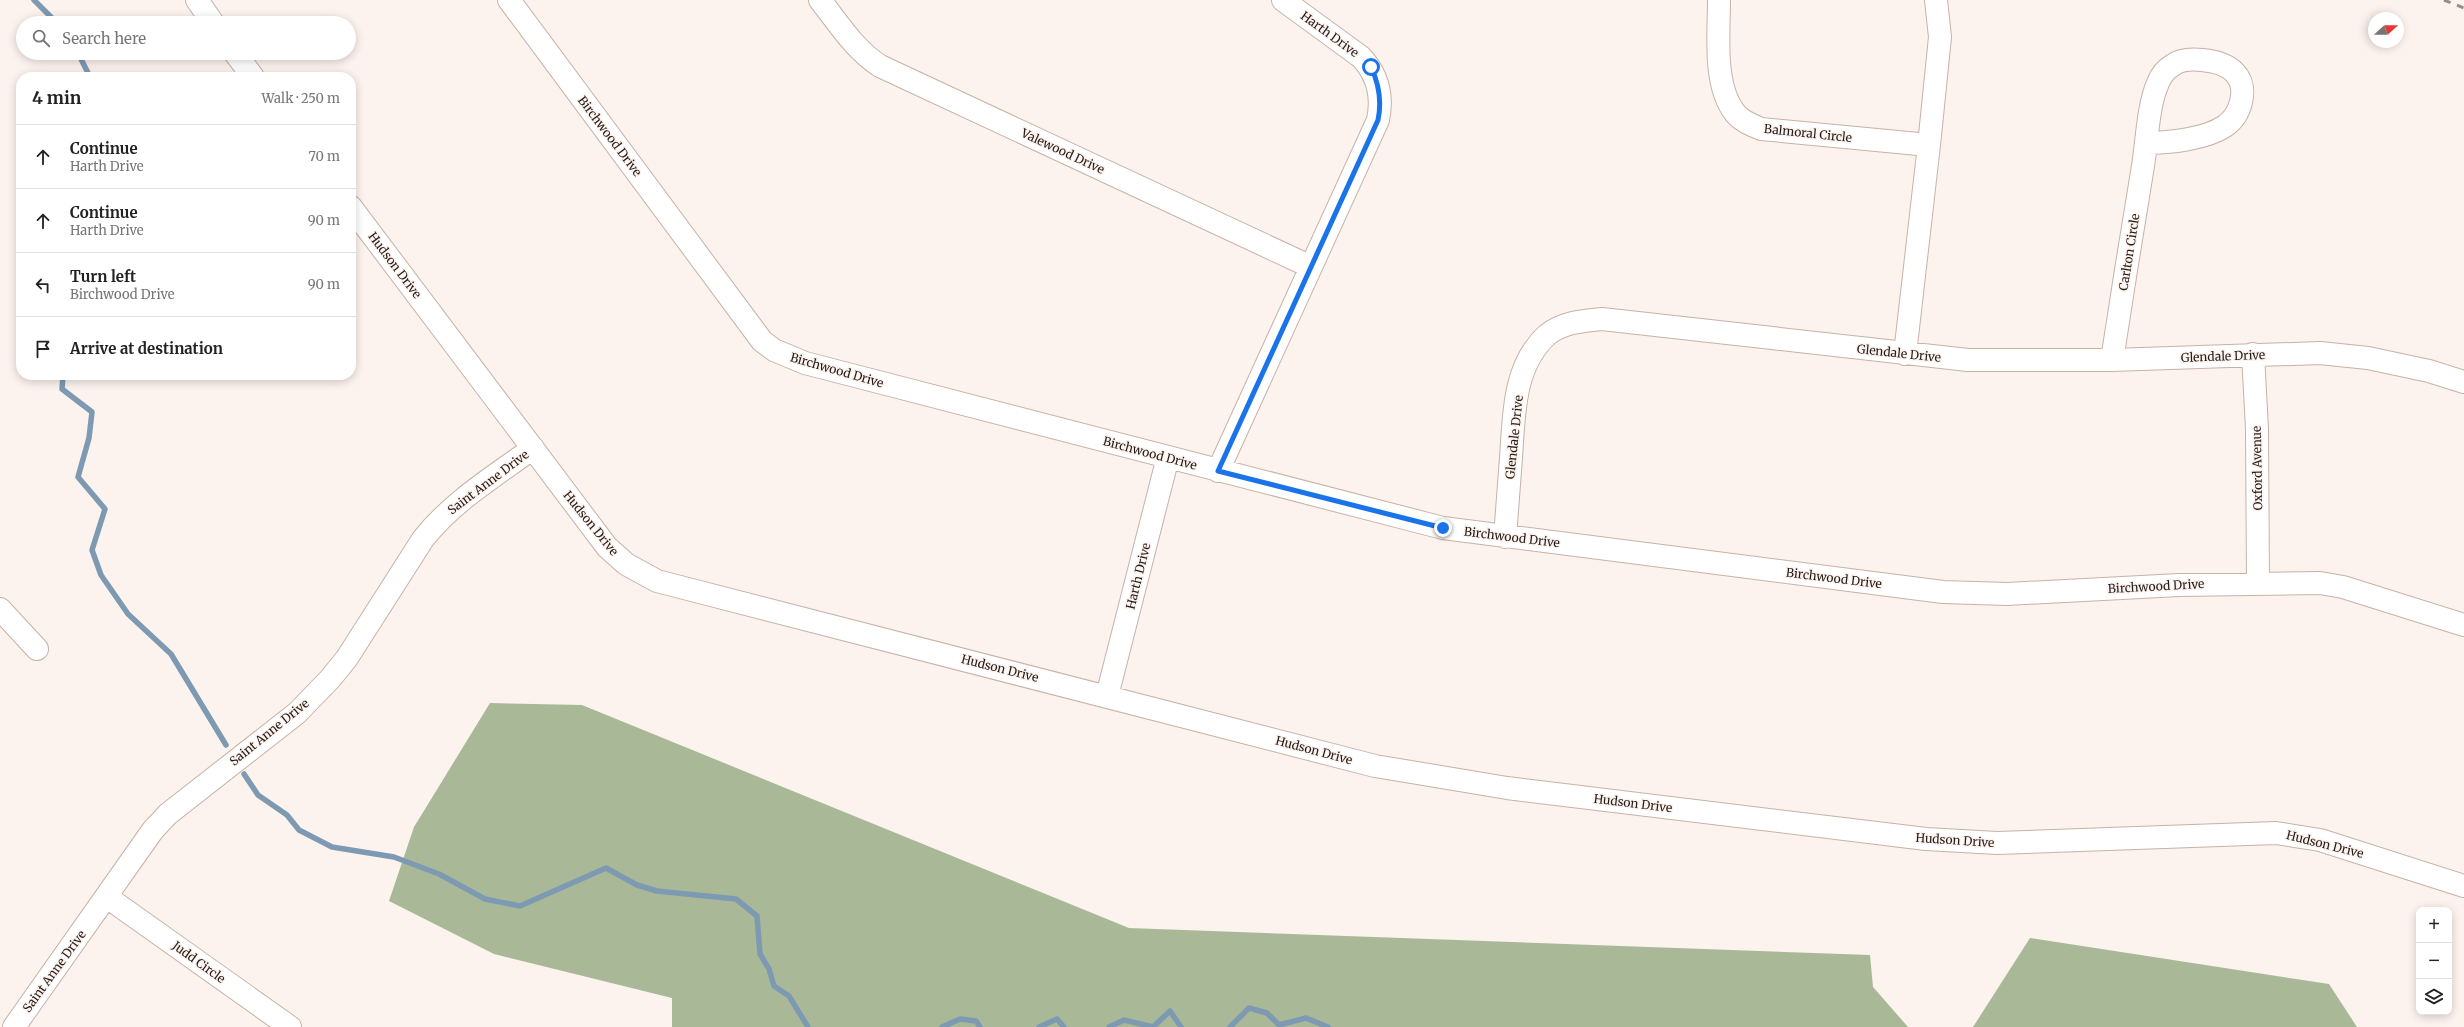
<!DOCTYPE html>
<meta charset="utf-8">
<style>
body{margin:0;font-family:Merriweather,serif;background:#f6f6f6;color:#222}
.controls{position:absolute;right:12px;bottom:12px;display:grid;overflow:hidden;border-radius:8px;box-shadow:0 2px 10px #0003}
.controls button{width:36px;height:36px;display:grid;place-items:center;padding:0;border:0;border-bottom:1px solid #e0e0e0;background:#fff;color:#222;font:20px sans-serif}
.compass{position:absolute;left:2368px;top:12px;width:36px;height:36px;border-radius:50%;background:#fff;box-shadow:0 2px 10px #0003;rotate:69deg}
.stop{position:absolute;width:12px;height:12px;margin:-9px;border:3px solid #1a73e8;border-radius:50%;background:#fff}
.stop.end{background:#1a73e8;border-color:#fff;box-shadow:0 1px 4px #0008}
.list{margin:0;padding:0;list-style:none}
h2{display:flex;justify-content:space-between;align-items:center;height:52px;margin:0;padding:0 16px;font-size:17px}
h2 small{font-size:13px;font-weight:400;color:#767676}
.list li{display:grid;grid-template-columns:26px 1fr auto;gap:12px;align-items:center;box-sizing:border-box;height:64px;padding:0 16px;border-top:1px solid #e0e0e0}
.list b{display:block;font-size:15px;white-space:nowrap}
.list p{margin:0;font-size:13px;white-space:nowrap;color:#767676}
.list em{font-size:13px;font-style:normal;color:#767676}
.icon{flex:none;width:22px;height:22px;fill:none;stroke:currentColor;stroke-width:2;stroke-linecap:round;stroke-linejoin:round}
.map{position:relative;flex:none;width:2464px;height:1027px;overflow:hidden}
.search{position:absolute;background:#fff;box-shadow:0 2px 10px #0003;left:16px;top:16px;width:340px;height:44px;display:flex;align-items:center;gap:10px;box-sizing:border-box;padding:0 14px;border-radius:22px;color:#767676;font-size:15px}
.panel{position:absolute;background:#fff;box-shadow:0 2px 10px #0003;left:16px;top:72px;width:340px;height:308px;border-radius:16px}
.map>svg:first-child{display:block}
.forest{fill:#a9b998}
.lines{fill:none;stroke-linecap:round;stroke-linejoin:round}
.stream{stroke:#7d9ab2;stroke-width:5.5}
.street-casing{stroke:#c7b2a6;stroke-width:24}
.street{stroke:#fff;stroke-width:22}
.rail{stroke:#968d89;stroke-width:3;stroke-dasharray:7 7;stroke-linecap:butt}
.route{stroke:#1a73e8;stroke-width:5}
.labels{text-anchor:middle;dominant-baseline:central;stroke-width:3;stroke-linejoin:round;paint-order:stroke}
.street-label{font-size:12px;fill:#241c18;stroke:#fcf2ee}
</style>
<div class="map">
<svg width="2464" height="1027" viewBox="0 0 2464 1027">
<rect width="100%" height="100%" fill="#fcf2ee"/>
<!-- forest -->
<path class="forest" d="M490 703 582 705 1129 928 1870 955 1873 987 1908 1027H672V998L494 954 389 901 414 827Z
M2030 938 2329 984 2357 1027H1973Z"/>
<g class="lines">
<!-- stream -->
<path class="stream" d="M34 0 57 23
M78 53 90 77
M63 375 62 389 92 412 89 438 78 477 105 509 92 550 101 575 128 614 171 654 226 745
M244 774 258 795 287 815 299 830 332 847 394 857 439 874 485 899 520 906 606 868 637 885 657 891 736 899 757 916 760 954 769 969 774 986 789 996 808 1027
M942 1027 960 1019 976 1021 980 1027
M1039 1027 1057 1019 1064 1027
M1109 1027 1124 1020 1153 1027 1170 1011 1181 1027
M1230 1027 1249 1008 1267 1013 1279 1025 1306 1018 1328 1027"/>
<defs>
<path id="street" d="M197 0 213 23
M509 0 762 341 774 350 805 363 1443 528 1943 592 2007 594 2179 585 2320 583 2343 587 2464 625
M820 0C839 24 854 49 880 66L1309 266
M1719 0C1719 34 1713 85 1735 113 1741 121 1752 125 1761 129L1929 145 1940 37 1936 0
M235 53 253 77
M351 207 607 547 626 564 657 581 1375 766 1507 788 1926 839 1997 843 2276 833 2320 840 2464 886
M1905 354 1929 145
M2253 354 2257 429 2258 582
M2112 360C2122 295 2132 231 2143 166 2147 141 2148 105 2158 83 2161 75 2166 69 2173 65 2181 59 2192 59 2202 60 2213 61 2227 64 2235 73 2249 88 2241 115 2225 126 2206 139 2169 143 2146 143
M1218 471 1378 120C1383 96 1378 75 1361 57L1283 0
M1505 537C1507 510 1509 484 1511 458 1514 415 1513 366 1547 335 1563 322 1583 321 1602 319L1968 360H2112L2320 353 2368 358 2429 371 2464 382
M0 609 37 649
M1107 696 1168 457
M107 897 290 1027
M14 1027 153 830 168 814 297 713 330 679 347 658 423 539C453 501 495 476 533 448"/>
</defs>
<!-- street casing -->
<use href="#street" class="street-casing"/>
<!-- street -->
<use href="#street" class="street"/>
<!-- rail -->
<path class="rail" d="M2444 0 2464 8"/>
</g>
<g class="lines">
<!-- route -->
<path class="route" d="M1371 67C1379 84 1382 101 1378 120L1218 471 1443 528"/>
</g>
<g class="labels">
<!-- street labels -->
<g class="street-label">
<text transform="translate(1330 34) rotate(36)">Harth Drive</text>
<text transform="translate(1808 133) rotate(6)">Balmoral Circle</text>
<text transform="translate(610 136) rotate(53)">Birchwood Drive</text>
<text transform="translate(1063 151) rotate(25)">Valewood Drive</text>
<text transform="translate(2129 252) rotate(-81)">Carlton Circle</text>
<text transform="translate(395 265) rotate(53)">Hudson Drive</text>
<text transform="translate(1899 353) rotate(6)">Glendale Drive</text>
<text transform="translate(2223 356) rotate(-2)">Glendale Drive</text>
<text transform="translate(837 370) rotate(16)">Birchwood Drive</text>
<text transform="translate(1514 437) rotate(-84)">Glendale Drive</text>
<text transform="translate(1150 453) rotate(15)">Birchwood Drive</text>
<text transform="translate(2257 468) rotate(-91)">Oxford Avenue</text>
<text transform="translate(488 482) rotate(-37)">Saint Anne Drive</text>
<text transform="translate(591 523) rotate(51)">Hudson Drive</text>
<text transform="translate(1512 537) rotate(7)">Birchwood Drive</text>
<text transform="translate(1138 576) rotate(-76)">Harth Drive</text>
<text transform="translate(1834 578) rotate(7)">Birchwood Drive</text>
<text transform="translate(2156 586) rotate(-3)">Birchwood Drive</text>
<text transform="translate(1000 668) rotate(14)">Hudson Drive</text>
<text transform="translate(269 732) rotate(-39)">Saint Anne Drive</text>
<text transform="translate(1314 750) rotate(15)">Hudson Drive</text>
<text transform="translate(1633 803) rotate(7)">Hudson Drive</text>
<text transform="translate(1955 840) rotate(4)">Hudson Drive</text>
<text transform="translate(2325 844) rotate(14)">Hudson Drive</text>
<text transform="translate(199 962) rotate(36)">Judd Circle</text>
<text transform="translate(54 971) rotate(-54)">Saint Anne Drive</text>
</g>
</g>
</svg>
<div class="controls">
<button>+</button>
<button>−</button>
<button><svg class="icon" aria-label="layers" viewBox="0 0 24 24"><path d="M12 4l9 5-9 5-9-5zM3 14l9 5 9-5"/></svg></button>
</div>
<svg class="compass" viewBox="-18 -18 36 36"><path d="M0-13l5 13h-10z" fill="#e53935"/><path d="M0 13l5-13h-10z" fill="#767676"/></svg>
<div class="stop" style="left:1371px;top:67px"></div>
<div class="stop end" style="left:1443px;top:528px"></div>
<div class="search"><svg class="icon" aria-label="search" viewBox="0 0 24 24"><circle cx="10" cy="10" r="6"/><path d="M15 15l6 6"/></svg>Search here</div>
<section class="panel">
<h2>4 min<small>Walk · 250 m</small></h2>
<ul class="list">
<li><svg class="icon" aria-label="ahead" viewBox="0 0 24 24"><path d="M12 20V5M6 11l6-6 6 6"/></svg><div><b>Continue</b><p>Harth Drive</p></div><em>70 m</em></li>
<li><svg class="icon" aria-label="ahead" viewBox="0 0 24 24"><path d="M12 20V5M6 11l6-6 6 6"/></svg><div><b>Continue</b><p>Harth Drive</p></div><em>90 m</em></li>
<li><svg class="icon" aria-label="left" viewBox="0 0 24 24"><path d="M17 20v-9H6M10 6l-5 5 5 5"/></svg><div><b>Turn left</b><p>Birchwood Drive</p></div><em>90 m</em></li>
<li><svg class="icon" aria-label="arrive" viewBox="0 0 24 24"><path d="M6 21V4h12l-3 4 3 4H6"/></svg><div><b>Arrive at destination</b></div></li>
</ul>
</section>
</div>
